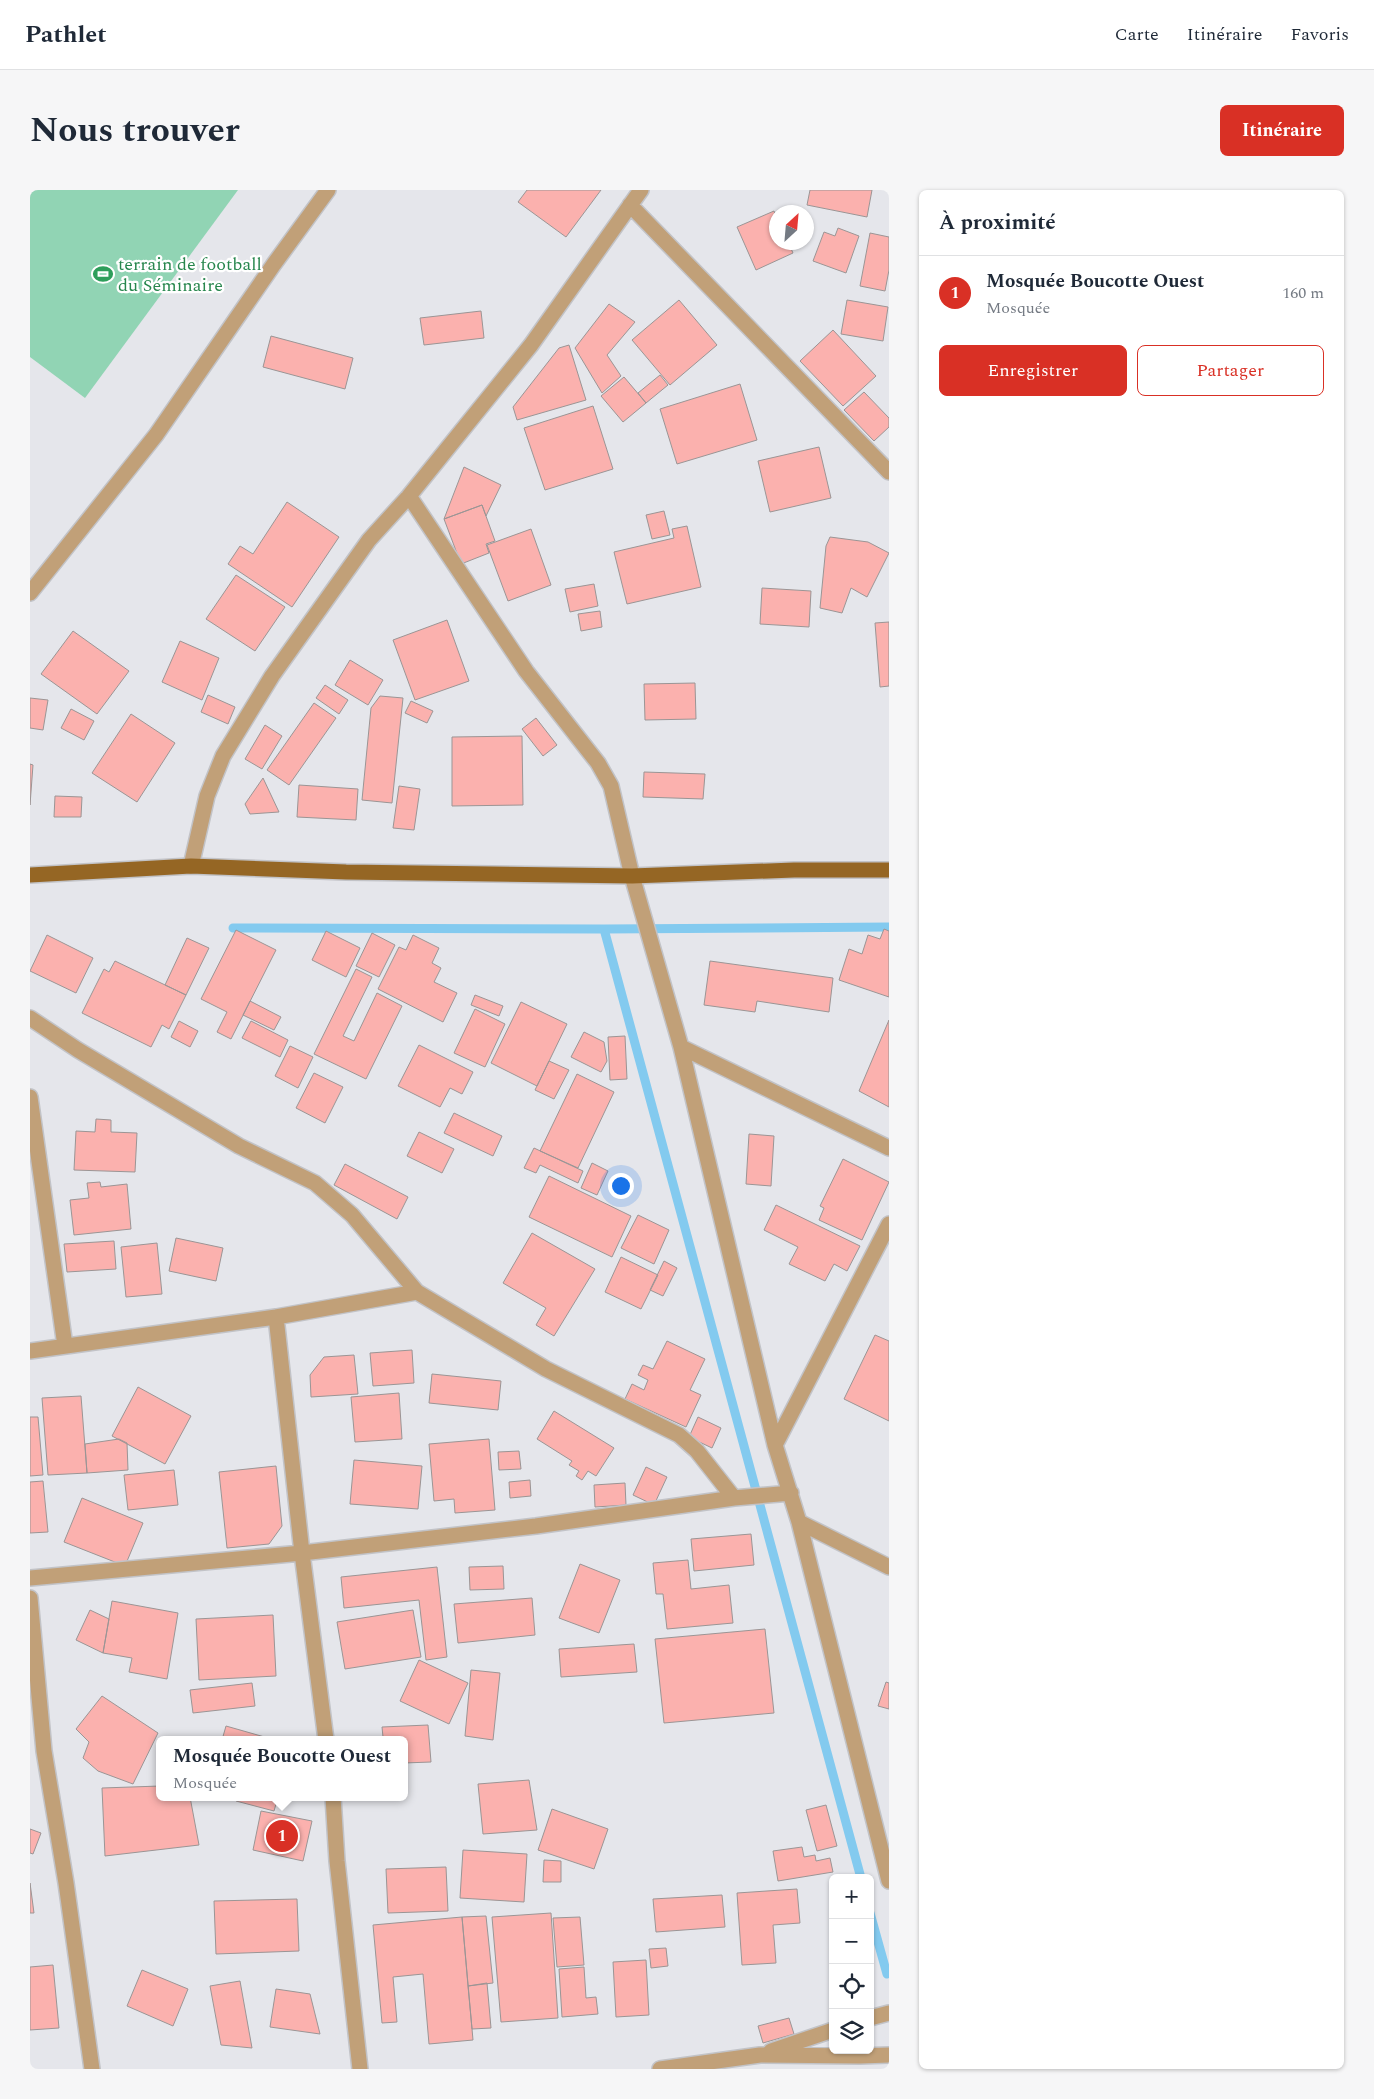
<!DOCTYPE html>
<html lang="fr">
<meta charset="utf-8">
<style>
body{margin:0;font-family:Spectral,serif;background:#f6f6f7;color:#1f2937}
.controls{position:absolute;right:15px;bottom:15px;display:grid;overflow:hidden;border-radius:8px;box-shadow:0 1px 4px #0004}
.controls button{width:45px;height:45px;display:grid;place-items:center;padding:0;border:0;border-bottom:1px solid #e0e1e3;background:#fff;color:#1f2937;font:25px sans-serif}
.compass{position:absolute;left:739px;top:15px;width:45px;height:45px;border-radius:50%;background:#fff;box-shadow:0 1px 4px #0004;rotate:26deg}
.you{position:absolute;left:590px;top:995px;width:18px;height:18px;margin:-12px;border:4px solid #fff;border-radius:50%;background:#1a73e8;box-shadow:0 0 0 8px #1a73e833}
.badge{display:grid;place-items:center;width:32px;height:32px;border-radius:50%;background:#d93025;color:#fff;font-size:16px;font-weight:700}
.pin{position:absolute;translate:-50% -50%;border:2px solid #fff;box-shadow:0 1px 5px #0006}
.popup{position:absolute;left:126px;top:1546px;width:252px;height:65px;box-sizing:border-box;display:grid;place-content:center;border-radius:8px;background:#fff;filter:drop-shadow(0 1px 4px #0005);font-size:16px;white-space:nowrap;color:#747a83}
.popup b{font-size:19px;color:#1f2937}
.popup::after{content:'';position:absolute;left:50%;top:100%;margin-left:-10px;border:10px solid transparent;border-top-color:#fff}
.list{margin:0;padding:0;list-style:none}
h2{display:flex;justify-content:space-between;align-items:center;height:65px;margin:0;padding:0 20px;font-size:21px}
h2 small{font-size:16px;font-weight:400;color:#747a83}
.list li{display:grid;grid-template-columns:32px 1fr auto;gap:15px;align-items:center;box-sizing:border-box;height:75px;padding:0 20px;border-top:1px solid #e0e1e3}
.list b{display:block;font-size:19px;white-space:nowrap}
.list p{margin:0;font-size:16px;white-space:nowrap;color:#747a83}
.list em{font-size:16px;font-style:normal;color:#747a83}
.actions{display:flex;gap:10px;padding:15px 20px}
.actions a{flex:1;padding:11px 0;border:1px solid #d93025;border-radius:8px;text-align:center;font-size:18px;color:#d93025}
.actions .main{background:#d93025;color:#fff}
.icon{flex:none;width:28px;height:28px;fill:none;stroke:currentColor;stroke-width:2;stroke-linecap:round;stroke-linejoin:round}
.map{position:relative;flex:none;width:859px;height:1879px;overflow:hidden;border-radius:8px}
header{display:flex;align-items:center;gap:30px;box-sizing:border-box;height:70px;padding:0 25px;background:#fff;border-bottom:1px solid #e0e1e3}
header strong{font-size:24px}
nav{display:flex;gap:28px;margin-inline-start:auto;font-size:18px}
.intro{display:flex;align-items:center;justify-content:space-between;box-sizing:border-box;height:120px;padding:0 30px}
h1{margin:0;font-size:35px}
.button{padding:12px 22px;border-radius:8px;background:#d93025;color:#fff;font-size:18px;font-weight:700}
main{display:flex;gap:30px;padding:0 30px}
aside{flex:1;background:#fff;border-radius:8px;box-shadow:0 1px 4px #0004}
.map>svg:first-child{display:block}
.green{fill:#91d4b4}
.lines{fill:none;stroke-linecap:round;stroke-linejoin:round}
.stream{stroke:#83caef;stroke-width:9}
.building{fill:#fbb1ae;stroke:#9b9595}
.minor-casing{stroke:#c2c3c7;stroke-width:18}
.major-casing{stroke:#c2c3c7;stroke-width:18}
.minor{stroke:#c1a078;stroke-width:15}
.major{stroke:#956624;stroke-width:15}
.labels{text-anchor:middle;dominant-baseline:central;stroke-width:4.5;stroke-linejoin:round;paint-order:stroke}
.leisure-label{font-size:18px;fill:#27864d;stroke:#fff;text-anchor:start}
</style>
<header>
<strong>Pathlet</strong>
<nav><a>Carte</a><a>Itinéraire</a><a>Favoris</a></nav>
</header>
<div class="intro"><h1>Nous trouver</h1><a class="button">Itinéraire</a></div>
<main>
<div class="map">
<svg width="859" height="1879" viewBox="0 0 859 1879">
<rect width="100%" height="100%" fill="#e5e6eb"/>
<!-- green -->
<path class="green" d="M0 0H208L55 208 0 167Z"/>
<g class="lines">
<!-- stream -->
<path class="stream" d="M203 738 574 739 859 737
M574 739 831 1688
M840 1723 857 1784"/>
</g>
<!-- building -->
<path class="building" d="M497 0H571L536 47 488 12Z
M780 0H842L837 27 777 15Z
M744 21 746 27V52H758L763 63 726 80 707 37Z
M808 38 829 46 816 83 783 71 794 42 805 46Z
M840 43 859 47V80L855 101 830 96Z
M649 110 687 155 640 195 602 150Z
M817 110 858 117 853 151 811 144Z
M579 114 605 132 577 165 591 186 572 203 545 158Z
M451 121 454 148 394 155 390 128Z
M803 140 846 186 813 216 770 171Z
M241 146 323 168 315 199 233 177Z
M539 155 556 210 487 230 483 217 529 158Z
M630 185 638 195 616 213 608 203Z
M594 187 616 213 593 232 571 206Z
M710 194 727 250 647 274 630 219Z
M834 202 859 228V237L844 251 814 220Z
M563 216 583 279 515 300 494 238Z
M789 257 801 308 740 322 728 271Z
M434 277 471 295 456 326 452 315 414 329Z
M257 312 309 347 262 417 198 374 210 356 223 364Z
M452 315 465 351 456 354 459 363 431 374 414 329Z
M634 321 640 345 622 349 616 325Z
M657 336 671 397 597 414 584 362 644 348 642 339Z
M501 339 521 395 478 411 457 355Z
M800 347 838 352 859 363 837 407 821 398 812 423 790 418 796 356Z
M206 385 255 417 225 461 176 429Z
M564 394 568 416 540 422 535 399Z
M732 398 781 401 779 437 730 434Z
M570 421 572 437 551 441 548 424Z
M417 430 439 491 385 510 363 450Z
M859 432V496L850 497 845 433Z
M43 441 99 481 67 524 11 484Z
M150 451 189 468 172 510 132 492Z
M320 470 353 490 338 515 305 495Z
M665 493 666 529 615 530 614 494Z
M295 495 318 510 309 524 286 508Z
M178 505 205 517 198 534 171 522Z
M350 506 373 508 362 613 332 610 341 518Z
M0 508 18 510 13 540 0 538Z
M381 511 403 521 397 533 375 523Z
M284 513 306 528 259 595 237 580Z
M41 519 64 531 54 550 31 538Z
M101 524 145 553 107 612 62 583Z
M506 528 527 555 513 566 492 539Z
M235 535 252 546 232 579 215 569Z
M492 546 493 615 422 616V547Z
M0 574 3 575 0 615Z
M614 582 675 584 673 609 613 607Z
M233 588 249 622 220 624 215 614Z
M269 595 328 599 326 630 267 627Z
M369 596 390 599 384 640 363 638Z
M25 606 52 607 51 627H24Z
M854 739 859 741V807L809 790 819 759 832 764 838 745 850 749Z
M206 740 246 760 201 849 187 842 197 822 171 809Z
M296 741 330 758 316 787 282 770Z
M342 743 365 755 349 787 326 776Z
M17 745 63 768 46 803 0 781Z
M383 745 409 758 402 773 411 778 404 792 427 803 413 832 348 799 369 757 376 760Z
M157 748 179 758 156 805 135 795Z
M85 771 156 805 139 839 132 835 121 857 52 823 74 779 79 782Z
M680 771 803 788 799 822 727 811 725 822 674 815Z
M326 779 342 787 313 846 324 851 347 803 372 816 336 889 284 864Z
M445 805 473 816 469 826 441 815Z
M220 811 251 827 244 840 213 825Z
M491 812 537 834 507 896 461 873Z
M445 819 475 834 455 877 424 863Z
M859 830V917L829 901Z
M149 831 168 841 160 857 141 847Z
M221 831 258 850 250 867 212 848Z
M554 842 574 852 577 871 571 882 541 867Z
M595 846 597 889 580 890 578 847Z
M389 855 443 882 432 904 420 898 410 917 368 896Z
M260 856 283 867 268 898 245 886Z
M519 871 539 880 524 909 505 900Z
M284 883 313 897 295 933 266 918Z
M547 884 584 902 548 978 510 961Z
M424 923 472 946 463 966 414 943Z
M66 929 81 930V942L107 943 105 982 44 980 46 941 65 942Z
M389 942 424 959 412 983 377 966Z
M719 944 744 946 741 996 716 994Z
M504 958 553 981 548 993 510 975 506 983 494 978Z
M813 969 859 992 832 1050 789 1030 794 1018 790 1016Z
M562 973 578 981 567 1005 551 998Z
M315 974 378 1007 367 1029 304 995Z
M519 986 601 1026 582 1067 499 1027Z
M70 992 71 997 97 994 101 1039 44 1045 40 1010 59 1008 57 993Z
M746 1015 830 1056 817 1081 804 1074 795 1091 759 1074 768 1057 734 1040Z
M608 1025 639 1040 624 1074 591 1058Z
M502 1043 565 1079 524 1146 506 1135 516 1118 473 1093Z
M146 1048 193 1058 186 1091 139 1081Z
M84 1051 86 1079 37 1082 34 1054Z
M127 1053 132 1104 96 1107 91 1057Z
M591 1067 628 1085 611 1119 575 1102Z
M634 1071 647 1078 633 1106 620 1100Z
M845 1145 859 1151V1231L814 1209Z
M637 1151 675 1169 660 1200 671 1205 656 1237 595 1209 602 1194 614 1200 618 1190 608 1185 613 1175 623 1179Z
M382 1160 384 1193 343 1196 340 1163Z
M324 1165 328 1204 281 1207 280 1185 294 1167Z
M402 1184 471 1191 468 1220 399 1213Z
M108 1197 161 1226 135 1274 82 1246Z
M369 1203 372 1249 325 1252 321 1207Z
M51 1206 57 1283 18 1285 12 1208Z
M524 1221 584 1258 566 1286 558 1281 552 1290 546 1286 549 1281 539 1275 542 1271 507 1249Z
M0 1227H8L13 1285 0 1286Z
M668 1227 691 1238 682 1258 659 1247Z
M89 1249 97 1253 98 1280 57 1283 55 1254Z
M459 1249 465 1320 425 1323 424 1309 404 1311 399 1254Z
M489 1261 491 1279 469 1280 468 1262Z
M324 1270 392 1276 388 1319 320 1314Z
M246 1276 252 1336 239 1354 197 1358 189 1282Z
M616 1277 637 1287 624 1315 603 1305Z
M144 1280 148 1315 98 1320 94 1285Z
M500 1290 501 1306 480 1308 479 1292Z
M13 1291 18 1342 0 1343V1292Z
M595 1293 596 1315 565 1317 564 1295Z
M52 1308 113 1333 95 1376 34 1352Z
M721 1344 724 1375 664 1381 661 1349Z
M658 1370 661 1399 699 1395 703 1433 637 1439 633 1404H626L623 1373Z
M550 1374 590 1390 569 1443 529 1428Z
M473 1376 474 1399 440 1400 439 1377Z
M407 1377 417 1467 396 1470 389 1410 314 1418 311 1387Z
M502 1408 505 1445 428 1453 424 1414Z
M82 1411 148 1423 137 1489 99 1482 102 1468 73 1463Z
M60 1420 79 1429 73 1463 46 1450Z
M383 1420 391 1467 315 1479 307 1432Z
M243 1425 246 1486 169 1490 166 1429Z
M735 1439 744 1523 634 1533 625 1449Z
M604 1454 607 1482 531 1487 529 1459Z
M389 1470 438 1493 419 1534 370 1511Z
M441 1480 470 1483 463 1550 435 1546Z
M856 1492 859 1493V1519L848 1516Z
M222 1493 225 1516 163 1523 160 1500Z
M72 1506 128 1543 103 1594 68 1581 53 1568 59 1552 46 1539Z
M398 1535 401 1572 374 1573V1550H318L353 1547 352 1537Z
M196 1536 245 1550H192Z
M499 1590 507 1640 453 1644 448 1594Z
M130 1596V1607H160L169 1655 75 1666 72 1598Z
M207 1607H248L244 1621 206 1611Z
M796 1615 807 1656 787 1661 776 1620Z
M522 1619 578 1639 564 1679 508 1660Z
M231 1621 282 1631 273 1671 223 1660Z
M0 1639 11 1643 3 1664 0 1663Z
M772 1657 774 1667 785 1665 786 1671 800 1668 803 1682 748 1691 743 1661Z
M433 1660 497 1664 494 1712 430 1708Z
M514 1670 531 1671V1692H513Z
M416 1677 418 1721 358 1723 356 1679Z
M0 1693 4 1723H0Z
M767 1699 770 1733 743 1735 746 1773 712 1775 707 1703Z
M692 1705 695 1737 626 1742 623 1709Z
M267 1709 269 1761 186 1764 184 1711Z
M521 1723 528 1828 471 1832 462 1727Z
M456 1726 463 1793 438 1796 432 1727Z
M432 1727 443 1850 399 1854 393 1784 363 1787 367 1832 352 1833 343 1735Z
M550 1727 554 1775 527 1777 523 1728Z
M636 1758 638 1776 621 1778 619 1759Z
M616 1770 619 1825 586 1827 583 1772Z
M23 1775 29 1838 0 1840V1777Z
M554 1777 556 1808 566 1807 568 1824 532 1827 529 1779Z
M112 1780 158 1799 143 1836 97 1816Z
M210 1791 222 1858 191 1855 180 1796Z
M457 1793 461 1838 442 1839 438 1796Z
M246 1799 280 1804 290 1844 240 1837Z
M759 1828 764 1844 733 1853 728 1836Z"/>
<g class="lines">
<defs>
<path id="minor" d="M600 15 859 282
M379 306 496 481 568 573 581 596 602 686 651 857 745 1255 769 1332 859 1691
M0 403 126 245 244 74 298 0
M161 676 177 606 193 566 242 486 339 350 379 306 501 155 611 0
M0 828 48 860 209 956 285 993 322 1025 387 1102 516 1179 649 1245 667 1261 704 1308
M651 857 859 958
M0 907 35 1156
M246 1127 272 1363 296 1550
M0 1161 246 1127 387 1102
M745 1255 859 1034
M769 1332 859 1377
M0 1388 272 1363 506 1336 704 1308 761 1303
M0 1408 14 1561 36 1693 62 1879
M303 1607 307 1671 330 1879
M840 1828 859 1823
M741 1861 803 1840
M630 1879 730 1865 830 1866 859 1865"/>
<path id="major" d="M0 685 161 676 316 682 602 686 764 680H859"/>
</defs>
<!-- minor casing -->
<use href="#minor" class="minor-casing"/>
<!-- major casing -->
<use href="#major" class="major-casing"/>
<!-- minor -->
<use href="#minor" class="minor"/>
<!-- major -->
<use href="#major" class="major"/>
</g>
<!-- icons -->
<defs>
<symbol id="stadium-bare" viewBox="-9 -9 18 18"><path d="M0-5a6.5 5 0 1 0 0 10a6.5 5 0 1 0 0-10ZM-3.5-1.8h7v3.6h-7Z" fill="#2e9e5b" stroke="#fff" stroke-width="2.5" paint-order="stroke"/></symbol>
</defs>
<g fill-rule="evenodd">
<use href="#stadium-bare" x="59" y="70" width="28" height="28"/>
</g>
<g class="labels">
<!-- leisure labels -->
<g class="leisure-label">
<text x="88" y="74">terrain de football<tspan x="88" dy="21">du Séminaire</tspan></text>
</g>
</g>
</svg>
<div class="controls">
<button>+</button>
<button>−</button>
<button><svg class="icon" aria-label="locate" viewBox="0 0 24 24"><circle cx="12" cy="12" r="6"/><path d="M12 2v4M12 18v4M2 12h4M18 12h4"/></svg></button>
<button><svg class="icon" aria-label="layers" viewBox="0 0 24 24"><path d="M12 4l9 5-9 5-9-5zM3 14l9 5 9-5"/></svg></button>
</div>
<svg class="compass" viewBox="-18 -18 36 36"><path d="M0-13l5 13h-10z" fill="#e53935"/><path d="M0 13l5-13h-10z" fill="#747a83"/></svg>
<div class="you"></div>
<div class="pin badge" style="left:252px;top:1646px">1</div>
<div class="popup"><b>Mosquée Boucotte Ouest</b>Mosquée</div>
</div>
<aside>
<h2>À proximité<small></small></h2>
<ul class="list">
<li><span class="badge">1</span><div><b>Mosquée Boucotte Ouest</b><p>Mosquée</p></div><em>160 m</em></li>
</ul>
<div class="actions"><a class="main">Enregistrer</a><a>Partager</a></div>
</aside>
</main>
